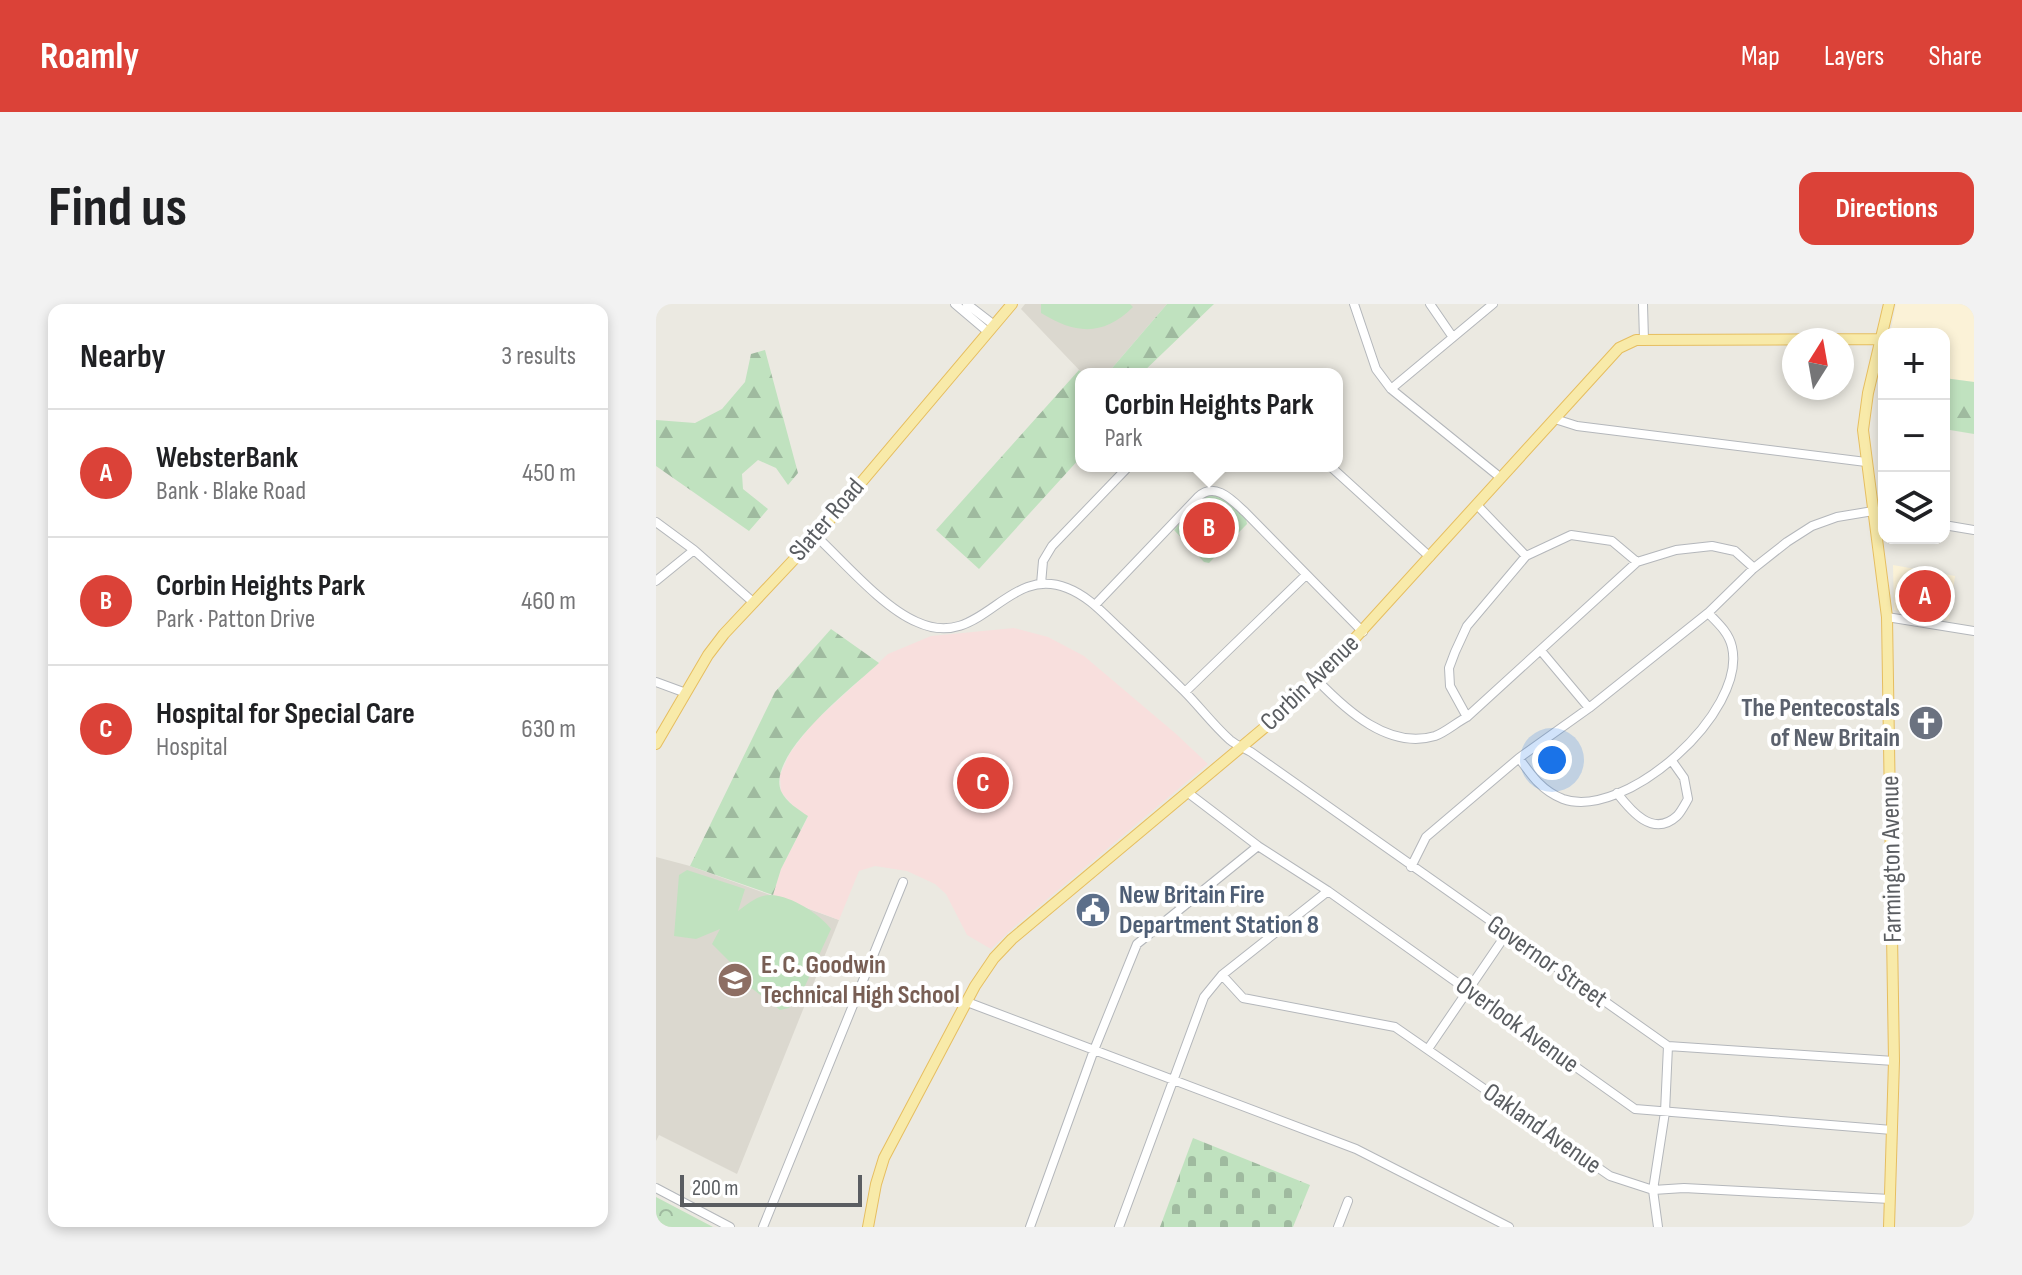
<!DOCTYPE html>
<meta charset="utf-8">
<style>
body{margin:0;font-family:"Sofia Sans Condensed",sans-serif;background:#f2f2f2;color:#202124}
.controls{position:absolute;right:24px;top:24px;display:grid;overflow:hidden;border-radius:16px;box-shadow:0 4px 12px #0003}
.controls button{width:72px;height:72px;display:grid;place-items:center;padding:0;border:0;border-bottom:2px solid #e0e0e0;background:#fff;color:#202124;font:40px sans-serif}
.compass{position:absolute;left:1126px;top:24px;width:72px;height:72px;border-radius:50%;background:#fff;box-shadow:0 4px 12px #0003;rotate:11deg}
.scale{position:absolute;left:24px;bottom:20px;width:182px;box-sizing:border-box;padding-left:8px;border:4px solid #5a5d61;border-top:0;font-size:22px;line-height:28px;white-space:nowrap;color:#5a5d61;-webkit-text-stroke:6px #fff;paint-order:stroke}
.you{position:absolute;left:896px;top:456px;width:28px;height:28px;margin:-20px;border:6px solid #fff;border-radius:50%;background:#1a73e8;box-shadow:0 0 0 12px #1a73e833}
.badge{display:grid;place-items:center;width:52px;height:52px;border-radius:50%;background:#db4238;color:#fff;font-size:26px;font-weight:700}
.pin{position:absolute;translate:-50% -50%;border:4px solid #fff;box-shadow:0 2px 8px #0006}
.popup{position:absolute;left:419px;top:64px;width:268px;height:104px;box-sizing:border-box;display:grid;place-content:center;border-radius:16px;background:#fff;filter:drop-shadow(0 2px 6px #0005);font-size:26px;white-space:nowrap;color:#757577}
.popup b{font-size:30px;color:#202124}
.popup::after{content:'';position:absolute;left:50%;top:100%;margin-left:-16px;border:16px solid transparent;border-top-color:#fff}
.list{margin:0;padding:0;list-style:none}
h2{display:flex;justify-content:space-between;align-items:center;height:104px;margin:0;padding:0 32px;font-size:34px}
h2 small{font-size:26px;font-weight:400;color:#757577}
.list li{display:grid;grid-template-columns:52px 1fr auto;gap:24px;align-items:center;box-sizing:border-box;height:128px;padding:0 32px;border-top:2px solid #e0e0e0}
.list b{display:block;font-size:30px;white-space:nowrap}
.list p{margin:0;font-size:26px;white-space:nowrap;color:#757577}
.list em{font-size:26px;font-style:normal;color:#757577}
.icon{flex:none;width:44px;height:44px;fill:none;stroke:currentColor;stroke-width:2;stroke-linecap:round;stroke-linejoin:round}
.map{position:relative;flex:none;width:1318px;height:923px;overflow:hidden;border-radius:16px}
header{display:flex;align-items:center;gap:48px;box-sizing:border-box;height:112px;padding:0 40px;background:#db4238;color:#fff}
header strong{font-size:38px}
nav{display:flex;gap:44px;margin-inline-start:auto;font-size:28px}
.intro{display:flex;align-items:center;justify-content:space-between;box-sizing:border-box;height:192px;padding:0 48px}
h1{margin:0;font-size:56px}
.button{padding:20px 36px;border-radius:16px;background:#db4238;color:#fff;font-size:28px;font-weight:700}
main{display:flex;gap:48px;padding:0 48px}
aside{flex:1;background:#fff;border-radius:16px;box-shadow:0 4px 12px #0003}
.map>svg:first-child{display:block}
.commercial{fill:#fbf2d7}
.education{fill:#dbd8cf}
.medical{fill:#f8dfdd}
.grass{fill:#c0e2bf}
.forest{fill:url(#forest-firs)}
.cemetery{fill:url(#cemetery-stones)}
.park{fill:url(#park-crowns)}
.lines{fill:none;stroke-linecap:round;stroke-linejoin:round}
.minor-casing{stroke:#b4b7bb;stroke-width:10}
.major-casing{stroke:#e6be60;stroke-width:12}
.minor{stroke:#fff;stroke-width:8}
.major{stroke:#f8eaa9;stroke-width:10}
.labels{text-anchor:middle;dominant-baseline:central;stroke-width:8;stroke-linejoin:round;paint-order:stroke}
.street-label{font-size:26px;fill:#5a5d61;stroke:#fff}
.worship-label{font-size:26px;font-weight:bold;fill:#5b616d;stroke:#fff;text-anchor:end}
.service-label{font-size:26px;font-weight:bold;fill:#4e5e75;stroke:#fff;text-anchor:start}
.education-label{font-size:26px;font-weight:bold;fill:#785e54;stroke:#fff;text-anchor:start}
</style>
<header>
<strong>Roamly</strong>
<nav><a>Map</a><a>Layers</a><a>Share</a></nav>
</header>
<div class="intro"><h1>Find us</h1><a class="button">Directions</a></div>
<main>
<aside>
<h2>Nearby<small>3 results</small></h2>
<ul class="list">
<li><span class="badge">A</span><div><b>WebsterBank</b><p>Bank · Blake Road</p></div><em>450 m</em></li>
<li><span class="badge">B</span><div><b>Corbin Heights Park</b><p>Park · Patton Drive</p></div><em>460 m</em></li>
<li><span class="badge">C</span><div><b>Hospital for Special Care</b><p>Hospital</p></div><em>630 m</em></li>
</ul>
</aside>
<div class="map">
<svg width="1318" height="923" viewBox="0 0 1318 923">
<defs>
<pattern id="forest-firs" width="22" height="20" patternUnits="userSpaceOnUse" patternTransform="scale(2)"><rect width="22" height="20" fill="#c0e2bf"/><path d="M5 1l3.5 6h-7zM16 11l3.5 6h-7z" fill="#9fba9f"/></pattern>
<pattern id="cemetery-stones" width="16" height="16" patternUnits="userSpaceOnUse" patternTransform="scale(2)"><rect width="16" height="16" fill="#c0e2bf"/><path d="M2 7V4a2 2 0 0 1 4 0v3zM10 15v-3a2 2 0 0 1 4 0v3z" fill="#9fba9f"/></pattern>
<pattern id="park-crowns" width="20" height="18" patternUnits="userSpaceOnUse" patternTransform="scale(2)"><rect width="20" height="18" fill="#c0e2bf"/><path d="M2 6a3 3 0 1 1 6 0M12 15a3 3 0 1 1 6 0" fill="none" stroke="#9fba9f"/></pattern>
</defs>
<rect width="100%" height="100%" fill="#ebe9e1"/>
<!-- commercial -->
<path class="commercial" d="M1240 0H1318V78L1288 74V30H1234Z
M1237 261 1299 272 1293 316 1238 306Z"/>
<!-- education -->
<path class="education" d="M369 0H511L451 70H427L365 5Z
M0 553 34 562 183 616 81 870 3 831 0 837Z"/>
<!-- medical -->
<path class="medical" d="M358 324 392 333 428 352 519 429 552 460 359 622 335 645 311 631 290 590 279 580 251 567 219 562 203 567 183 616 117 591 125 565 152 513 138 503 125 488 124 471 134 449 156 420 232 350 275 332Z"/>
<!-- grass -->
<path class="grass" d="M385 0H474L477 3C447 33 419 30 385 9Z
M31 566 89 585 82 607C91 600 103 590 116 591 135 592 164 610 175 625L149 682 133 704 124 706 94 683 88 672 56 640 64 625 40 635 18 632 23 571Z"/>
<!-- forest -->
<path class="forest" d="M511 0H558L485 70H451Z
M109 46 142 169 132 181 120 164 102 156 86 170 87 185 112 205 93 227 0 162V116L39 119 66 105 89 78 95 50Z
M423 66 427 70H425V153L323 265 280 226Z
M1288 74 1318 78V130L1288 125Z
M175 325 223 359C198 382 110 450 125 487 130 498 143 506 152 512L125 565 117 591 34 562 119 388Z"/>
<!-- cemetery -->
<path class="cemetery" d="M537 834 654 881 637 923H504Z"/>
<!-- park -->
<path class="park" d="M555 189 567 193 590 215 591 220 553 259 548 258 518 226 546 194Z
M0 893 57 923H0Z"/>
<g class="lines">
<defs>
<path id="minor" d="M299 0 332 28
M311 0 338 21
M698 0 720 65 735 85 845 174
M774 0 796 32
M987 0 988 36
M735 85 837 0
M899 115 921 122 1210 158
M674 162 774 253
M821 201 870 252
M0 218 38 246 97 298
M1288 221 1318 226
M160 232C187 257 227 304 261 318 326 348 349 260 411 284 432 292 447 309 463 324 485 345 507 366 528 387 544 403 557 421 574 436 580 441 588 444 595 448L1012 742 1238 757
M0 277 38 246
M385 280 387 257 396 242 473 162
M439 301 542 193C559 177 576 196 589 208L707 328
M1231 313 1318 327
M886 348 933 404
M661 376C690 406 733 446 779 432 790 428 801 418 811 413L981 258 1020 246 1056 242 1079 247 1098 264
M0 378 30 389
M529 388 650 271
M811 413 794 382 793 364 799 348 811 322 870 252 915 231 956 237 981 258
M863 454C875 471 886 487 907 495 969 517 1091 408 1076 343 1073 329 1062 319 1052 309
M531 488 602 542 672 587 979 805 1236 826
M961 489C975 507 997 534 1021 512 1025 508 1029 500 1032 495L1028 474 1016 457
M755 563 770 533 863 454 933 404 1052 309 1098 264 1131 238 1156 222 1181 213 1217 207
M566 671 587 694 739 723 954 872 997 886 1028 884 1234 895
M311 698 700 845 853 923
M772 745 851 629
M0 884 74 923
M107 923 247 578
M374 923 438 746 481 640 602 542
M463 923 548 693 566 671 672 587
M682 923 692 897
M1002 923 997 886 1009 808 1012 742"/>
<path id="major" d="M1233 0 1212 89 1207 126 1231 313 1238 757 1233 923
M0 440 52 351 68 330 160 232 356 0
M212 923 220 880 228 854 319 682 338 654 356 635 620 414 661 376 963 44 980 36 1225 35"/>
</defs>
<!-- minor casing -->
<use href="#minor" class="minor-casing"/>
<!-- major casing -->
<use href="#major" class="major-casing"/>
<!-- minor -->
<use href="#minor" class="minor"/>
<!-- major -->
<use href="#major" class="major"/>
</g>
<!-- icons -->
<defs>
<symbol id="church-disc" viewBox="-11 -11 22 22"><circle r="9.5" fill="#6b7280" stroke="#fff"/><path d="M-1.2-6h2.4v3.5h3.3v2.4h-3.3V6h-2.4V-.1h-3.3v-2.4h3.3Z" fill="#fff"/></symbol>
<symbol id="civic-disc" viewBox="-11 -11 22 22"><circle r="9.5" fill="#5c6f8a" stroke="#fff"/><path d="M-.6-6.5H3V-4.5H.6V-3L4-1V1h2V6H-6V1h2V-1L-.6-3ZM-1.2 2.5V6h2.4V2.5Z" fill="#fff"/></symbol>
<symbol id="school-disc" viewBox="-11 -11 22 22"><circle r="9.5" fill="#8d6e63" stroke="#fff"/><path d="M0-5L7-2L0 1L-7-2ZM-4 1L0 2.5L4 1V4Q0 6-4 4Z" fill="#fff"/></symbol>
</defs>
<g fill-rule="evenodd">
<use href="#church-disc" x="1250" y="399" width="40" height="40"/>
<use href="#civic-disc" x="417" y="586" width="40" height="40"/>
<use href="#school-disc" x="59" y="656" width="40" height="40"/>
</g>
<g class="labels">
<!-- street labels -->
<g class="street-label">
<text transform="translate(171 216) rotate(-49)">Slater Road</text>
<text transform="translate(654 379) rotate(-44)">Corbin Avenue</text>
<text transform="translate(1236 555) rotate(-91)">Farmington Avenue</text>
<text transform="translate(891 658) rotate(35)">Governor Street</text>
<text transform="translate(861 721) rotate(36)">Overlook Avenue</text>
<text transform="translate(886 825) rotate(35)">Oakland Avenue</text>
</g>
<!-- worship labels -->
<g class="worship-label">
<text x="1244" y="404">The Pentecostals<tspan x="1244" dy="30">of New Britain</tspan></text>
</g>
<!-- service labels -->
<g class="service-label">
<text x="463" y="591">New Britain Fire<tspan x="463" dy="30">Department Station 8</tspan></text>
</g>
<!-- education labels -->
<g class="education-label">
<text x="105" y="661">E. C. Goodwin<tspan x="105" dy="30">Technical High School</tspan></text>
</g>
</g>
</svg>
<div class="controls">
<button>+</button>
<button>−</button>
<button><svg class="icon" aria-label="layers" viewBox="0 0 24 24"><path d="M12 4l9 5-9 5-9-5zM3 14l9 5 9-5"/></svg></button>
</div>
<svg class="compass" viewBox="-18 -18 36 36"><path d="M0-13l5 13h-10z" fill="#e53935"/><path d="M0 13l5-13h-10z" fill="#757577"/></svg>
<div class="scale">200 m</div>
<div class="you"></div>
<div class="pin badge" style="left:1269px;top:292px">A</div>
<div class="pin badge" style="left:553px;top:224px">B</div>
<div class="popup"><b>Corbin Heights Park</b>Park</div>
<div class="pin badge" style="left:327px;top:479px">C</div>
</div>
</main>
